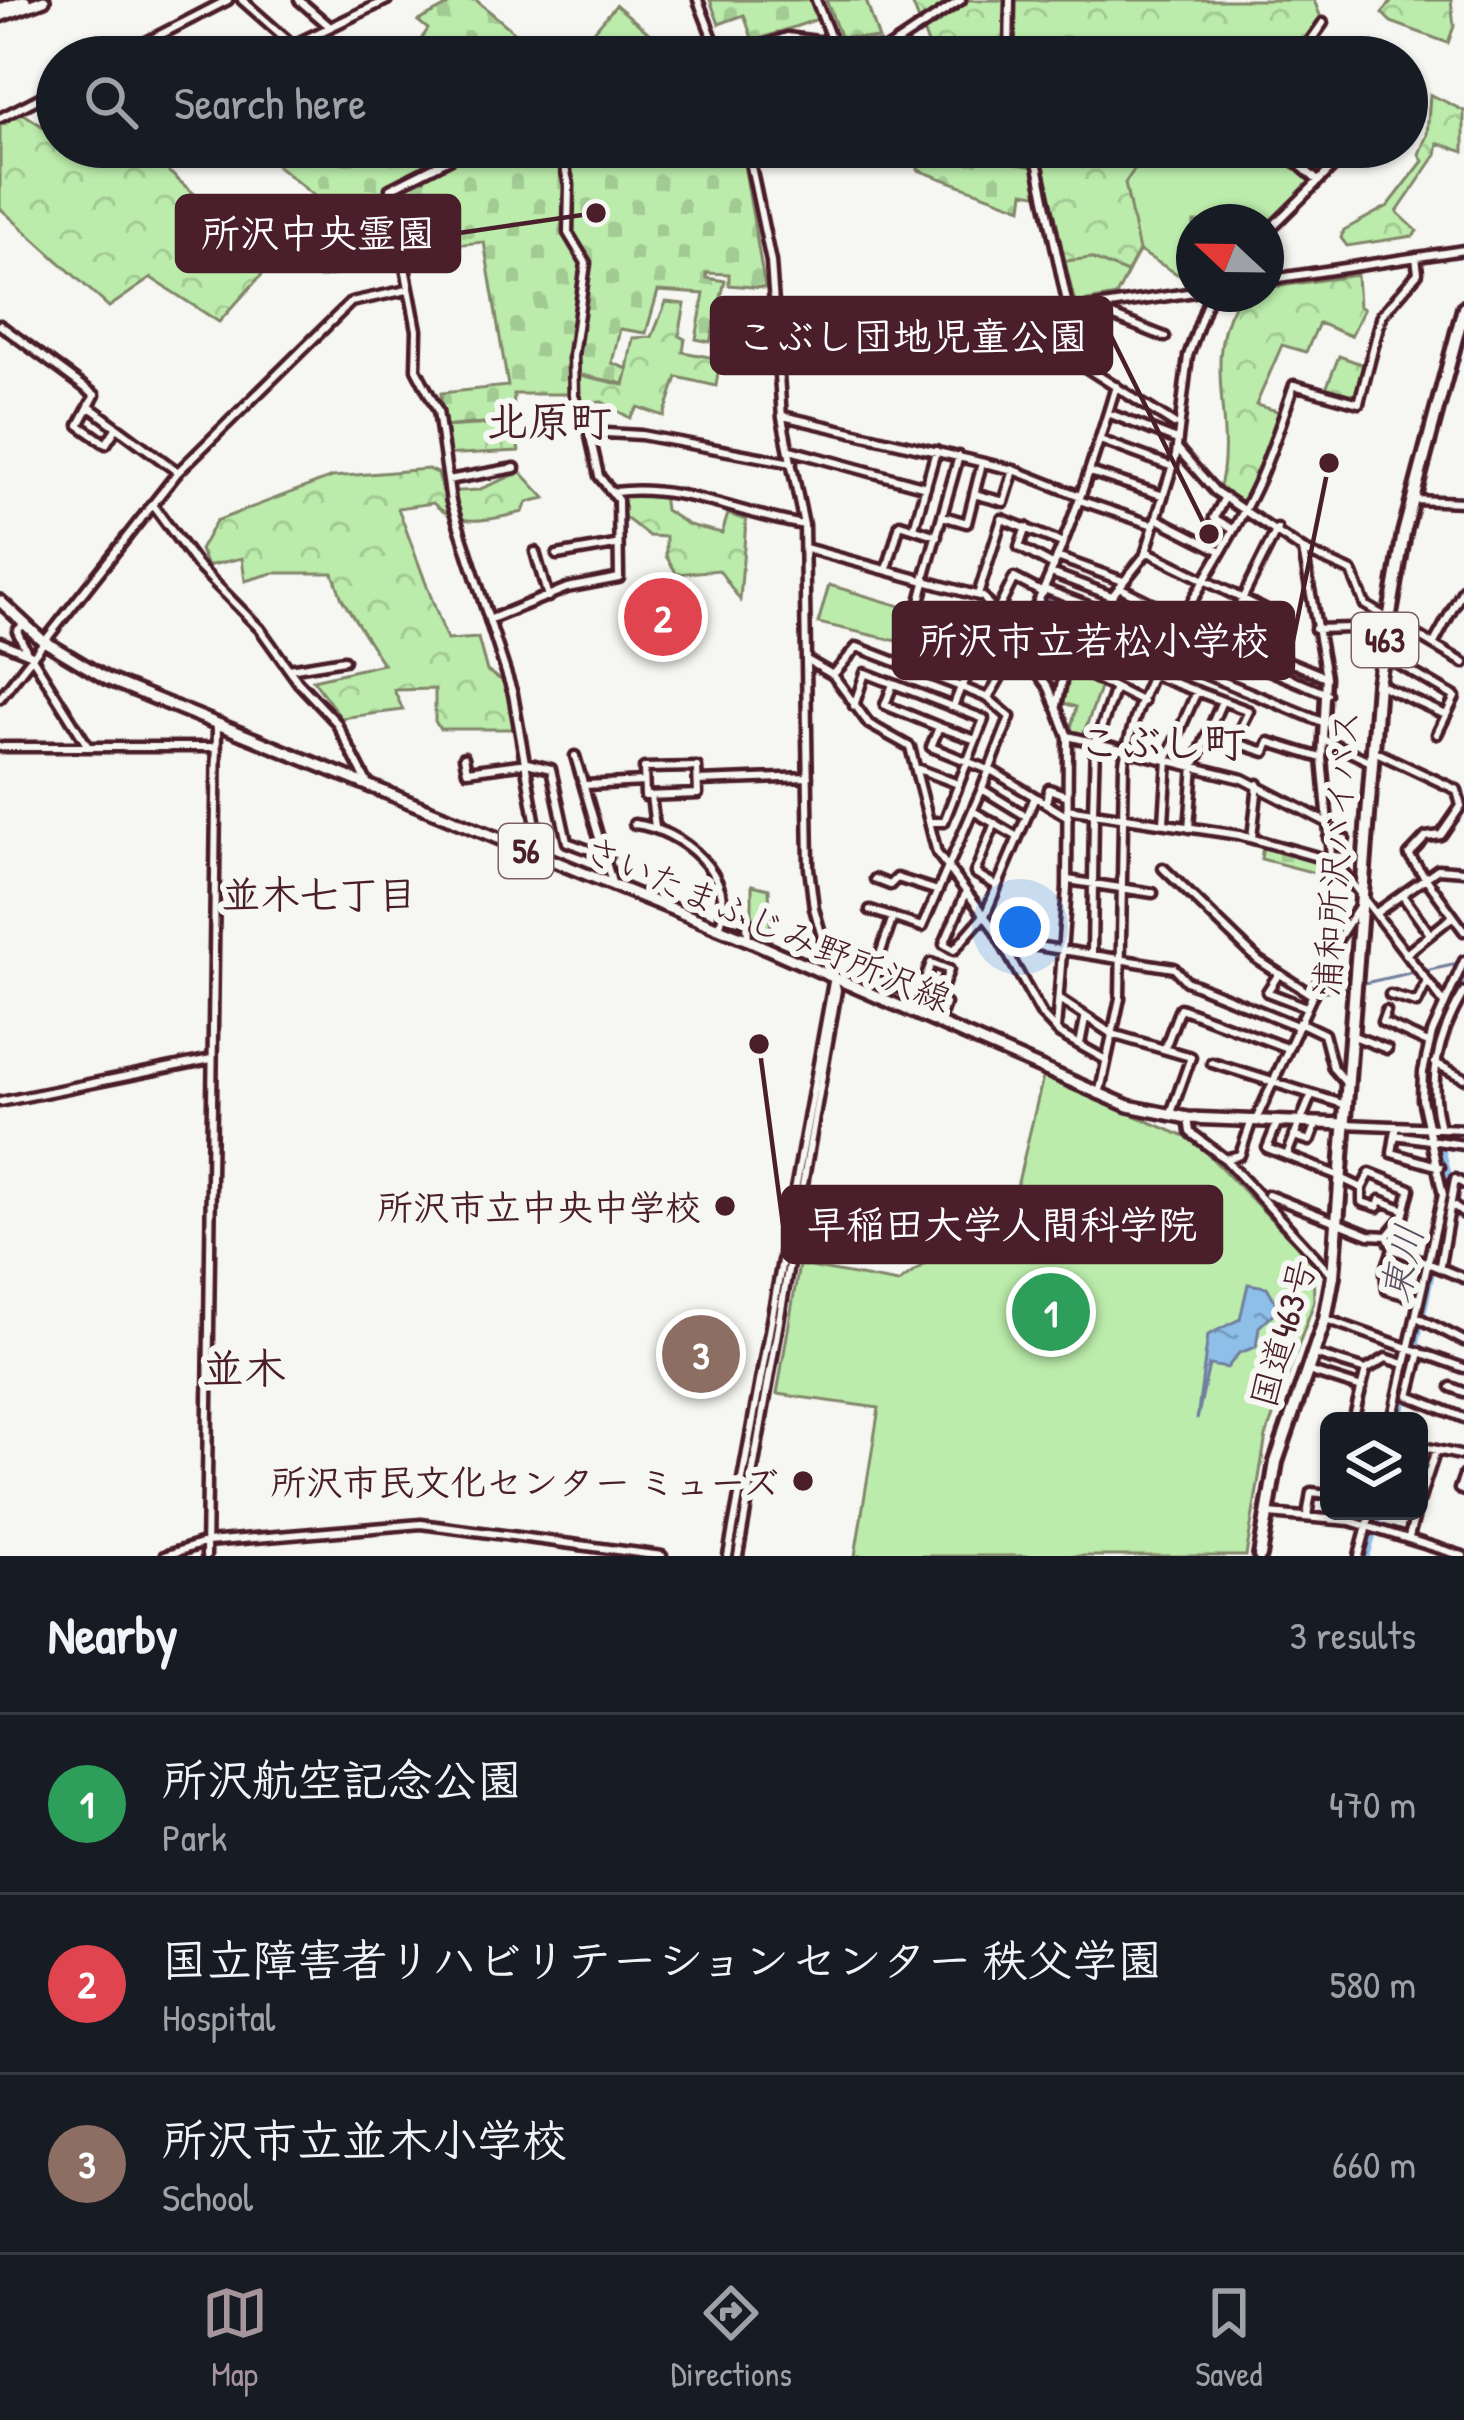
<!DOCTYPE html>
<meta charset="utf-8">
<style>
body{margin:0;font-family:"Patrick Hand","Klee One",sans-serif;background:#20242c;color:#f1f3f6}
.controls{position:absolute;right:36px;bottom:36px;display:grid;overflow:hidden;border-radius:18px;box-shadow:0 3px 9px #0004}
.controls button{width:108px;height:108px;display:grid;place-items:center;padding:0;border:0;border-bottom:3px solid #363941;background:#171b24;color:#f1f3f6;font:60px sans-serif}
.compass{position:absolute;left:1176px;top:204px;width:108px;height:108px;border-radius:50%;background:#171b24;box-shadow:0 3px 9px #0004;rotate:292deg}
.you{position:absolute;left:1020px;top:927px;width:42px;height:42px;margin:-30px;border:9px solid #fff;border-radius:50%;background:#1a73e8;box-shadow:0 0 0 18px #1a73e833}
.badge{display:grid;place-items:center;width:78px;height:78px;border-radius:50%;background:#a6949b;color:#fff;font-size:39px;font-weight:700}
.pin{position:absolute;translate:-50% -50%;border:6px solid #fff;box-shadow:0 3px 12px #0006}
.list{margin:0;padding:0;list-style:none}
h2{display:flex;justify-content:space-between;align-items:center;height:156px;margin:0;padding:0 48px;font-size:51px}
h2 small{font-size:39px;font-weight:400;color:#9ea1a6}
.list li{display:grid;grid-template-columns:78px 1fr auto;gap:36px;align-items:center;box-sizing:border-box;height:180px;padding:0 48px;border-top:3px solid #363941}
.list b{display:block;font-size:45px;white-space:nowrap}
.list p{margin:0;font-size:39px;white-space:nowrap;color:#9ea1a6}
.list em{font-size:39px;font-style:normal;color:#9ea1a6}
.icon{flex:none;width:66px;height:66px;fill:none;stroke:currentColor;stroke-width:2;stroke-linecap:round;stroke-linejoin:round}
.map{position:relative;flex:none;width:1464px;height:1556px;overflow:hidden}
.search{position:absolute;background:#171b24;box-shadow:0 3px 9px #0004;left:36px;right:36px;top:36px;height:132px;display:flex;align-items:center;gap:30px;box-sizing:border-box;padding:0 42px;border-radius:66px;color:#9ea1a6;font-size:45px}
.sheet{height:696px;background:#171b24}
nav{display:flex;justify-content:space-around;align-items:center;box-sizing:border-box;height:168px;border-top:3px solid #363941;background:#171b24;font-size:33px;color:#9ea1a6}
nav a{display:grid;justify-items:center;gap:6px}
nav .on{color:#a6949b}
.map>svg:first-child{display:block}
.green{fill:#bbecab;stroke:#82866b;stroke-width:3}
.forest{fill:url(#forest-crowns);stroke:#82866b;stroke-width:3}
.cemetery{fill:url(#cemetery-stones);stroke:#82866b;stroke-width:3}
.water{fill:url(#water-ripples);stroke:#727f9d;stroke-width:3}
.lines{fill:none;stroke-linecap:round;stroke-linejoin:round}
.stream{stroke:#727f9d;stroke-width:3}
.river{stroke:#8dbfe9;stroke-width:10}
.minor-casing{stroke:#4a1f2b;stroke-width:15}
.major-casing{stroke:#4a1f2b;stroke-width:18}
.highway-casing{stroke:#4a1f2b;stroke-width:20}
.minor{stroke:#f6f6f2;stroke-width:6}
.major{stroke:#f6f6f2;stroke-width:9}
.highway{stroke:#f6f6f2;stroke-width:10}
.poi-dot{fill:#4a1f2b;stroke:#f6f6f2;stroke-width:4.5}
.labels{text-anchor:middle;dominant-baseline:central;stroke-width:12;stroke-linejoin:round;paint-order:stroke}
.shield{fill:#f6f6f2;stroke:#7e6067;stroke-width:3}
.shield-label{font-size:33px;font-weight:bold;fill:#4a1f2b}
.street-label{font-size:36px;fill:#4a1f2b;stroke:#f6f6f2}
.poi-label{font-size:36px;font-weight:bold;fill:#4a1f2b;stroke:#f6f6f2;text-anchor:end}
.neighbourhood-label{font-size:39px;font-weight:bold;fill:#4a1f2b;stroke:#f6f6f2}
.water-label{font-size:39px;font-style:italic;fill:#5e4f64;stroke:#f6f6f2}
.quarter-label{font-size:42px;font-weight:bold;fill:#4a1f2b;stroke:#f6f6f2}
.leader{fill:none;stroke:#4a1f2b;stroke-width:4.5}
.callout-dot{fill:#4a1f2b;stroke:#f6f6f2;stroke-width:4.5}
.callout{fill:#4a1f2b;stroke:#4a1f2b;stroke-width:4.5}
.callout-label{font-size:39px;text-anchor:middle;font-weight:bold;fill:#fff}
</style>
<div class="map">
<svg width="1464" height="1556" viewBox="0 0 1464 1556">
<defs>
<pattern id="forest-crowns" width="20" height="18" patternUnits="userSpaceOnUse" patternTransform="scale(3)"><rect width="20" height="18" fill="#bbecab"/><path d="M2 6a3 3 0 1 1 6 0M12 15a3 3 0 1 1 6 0" fill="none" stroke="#a2ca93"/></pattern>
<pattern id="cemetery-stones" width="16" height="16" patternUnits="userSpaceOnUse" patternTransform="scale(3)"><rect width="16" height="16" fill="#bbecab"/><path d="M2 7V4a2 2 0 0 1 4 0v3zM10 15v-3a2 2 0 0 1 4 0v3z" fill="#a2ca93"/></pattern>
<pattern id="water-ripples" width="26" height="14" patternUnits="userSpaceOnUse" patternTransform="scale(3)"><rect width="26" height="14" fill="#8dbfe9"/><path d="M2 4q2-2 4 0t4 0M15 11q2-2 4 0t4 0" fill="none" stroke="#759bbd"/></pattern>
</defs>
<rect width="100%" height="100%" fill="#f6f6f2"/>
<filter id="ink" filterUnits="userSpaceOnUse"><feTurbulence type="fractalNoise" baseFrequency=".00833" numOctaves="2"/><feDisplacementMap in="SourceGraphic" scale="24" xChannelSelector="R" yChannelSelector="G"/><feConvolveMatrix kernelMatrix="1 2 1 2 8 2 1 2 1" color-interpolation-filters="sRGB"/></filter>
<g filter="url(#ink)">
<!-- green -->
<path class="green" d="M1037 147H1277L1313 181 1266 231V222H1194V284L1139 251 1116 296 1075 303Z
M829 585 914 610 906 643 818 623Z
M1068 667 1102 683 1082 738 1070 732 1076 707 1060 702Z
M752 885 769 889 771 941 752 932Z
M1043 1077 1195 1141 1313 1262 1314 1302 1266 1436 1246 1556H855L879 1408 777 1394 799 1265 898 1283 1014 1199Z"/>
<!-- forest -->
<path class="forest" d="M911 0H1314L1323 23 1299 57H933Z
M1393 0H1451L1454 26 1448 43 1391 22 1382 13Z
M1430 94 1464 111V152L1438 143 1436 155 1397 212 1417 231 1413 236 1347 246 1341 238 1344 230 1388 206 1423 161 1419 154 1427 135Z
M21 112 57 136V147H73L87 157 108 147H202L168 171 238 232 277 258 219 322 151 278 109 307 0 208V125Z
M1150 147 1125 183 1139 251 1127 273 1091 258 1065 261 1044 167 959 149Z
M1357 275 1359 306 1364 309 1351 336 1319 323 1306 352 1282 345 1256 405 1281 412 1254 486 1240 502 1219 490C1237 427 1202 364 1234 305L1266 294V288Z
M666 302 685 304 679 336 685 339 683 352 720 359 716 386 677 377 664 416 638 407 630 418 602 402 579 401 575 374 624 385 633 338 652 337Z
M1339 356 1364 365 1356 399 1326 389Z
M514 423 519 451 441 455 442 427Z
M428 469 438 473 443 492 478 490 521 472 545 498 527 502 523 512C490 520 459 529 433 503L398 508 447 640 478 638 487 671 506 683 517 729H440L435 721V689L394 690 403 710 341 718 313 680 383 664 342 599 333 573H273L245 581 242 558 207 566 200 550 216 521 332 477Z
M663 493 665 510 689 525 722 533 728 514 746 520 740 600 719 570 677 574 666 556V537L649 536 614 509 615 496Z"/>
<!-- cemetery -->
<path class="cemetery" d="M458 0H476L518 35 466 57H443L422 38 428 29 418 21Z
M710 0H812L818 19 753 41 744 15 719 24Z
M826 0H866L879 39 840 36Z
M616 5 677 57H572Z
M255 147H741L765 288 729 285V274L706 273 707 278 725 281 710 342 696 339 704 294 658 291 646 333 620 329 612 363 628 369 624 384 573 373 569 394H514L513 420 442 427 441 393 508 386 484 242 399 250 401 262 320 278 246 229 314 196Z
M921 147H962L960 153 1034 167 1042 195 1024 192 1022 208 918 170Z
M1263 845 1333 865 1342 880 1261 859Z"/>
<!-- water -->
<path class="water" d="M1048 600 1086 612 1055 672 1027 645Z
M1248 1284 1267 1287 1279 1308 1259 1327 1256 1347 1239 1353 1227 1368 1209 1365 1197 1420 1208 1335 1240 1319Z"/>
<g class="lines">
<!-- stream -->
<path class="stream" d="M1425 971 1462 963
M1360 984 1415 972
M1317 993 1351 986"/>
<!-- river -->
<path class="river" d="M1398 1421 1449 1184 1429 1103V1077L1437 1038 1464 981
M1365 1556 1379 1511"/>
<defs>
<path id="minor" d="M242 0 293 45 387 0
M299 0 328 25
M698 0 720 57
M816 0 833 44
M117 57 228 0
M729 57 787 37 886 50 961 0
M1009 57 1010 0
M1299 57 1323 23
M42 97 57 106
M0 118 57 89
M473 147 390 189 417 330 416 369 438 411 451 502 513 694 541 854
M1034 147 1069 311
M1279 147 1318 181
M1266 233 1353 147
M1266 280 1464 250
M1107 314 1165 337
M0 325 95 395 79 425 106 444 117 427
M998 334 1085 367 1174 424
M779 356 1194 292
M1085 367 1110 305
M91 408 178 472
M1108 413 1177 440
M783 416 1014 470 1080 496
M589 432 641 435 792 463
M1100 440 1173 467
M1178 449 1215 491 1303 550 1352 572 1365 605 1464 663
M790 450 926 487
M1090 472 1161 495
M448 480 515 468
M615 492C677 483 742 515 804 525
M974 494 1004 502 1014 470
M1225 497 1214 518 1231 528
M1079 500 1153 525
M1414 500 1464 502
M152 504 197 565 260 629 298 682 336 722 370 788
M943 516 967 523 982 463
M1156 518 1219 550
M1026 527 1019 547 1054 566
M914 528 936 451
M805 548 983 597 1049 688 1068 737 1067 888 1056 1030
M1303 550 1326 677 1322 758 1331 856 1444 1003
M1146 551 1265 610
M535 552 548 597
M557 555 615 545
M1057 557 1123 581
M887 569 900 524 937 536
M1051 573 1112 596
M924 579 959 456
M1119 587 1185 620
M1044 589 1102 611
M978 595 1002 519 1062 543
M996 614 1014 578 1043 593
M1099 617 1169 651
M491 619 567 588 619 578 618 500 599 476 589 432 574 396 573 356 586 263 568 233 569 185 560 147
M23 625 17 631 27 652
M1315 629 1388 627
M0 642 30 654 87 745
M1433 645 1464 588
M1383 655 1455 697 1437 734
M1165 658 1325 723
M807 660 833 675 869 724 910 747 937 853 993 927 1042 1015 1060 1034 1106 1060
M1067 664 1143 702
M903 665 926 579
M289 669 344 660
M1205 674 1277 529
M833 675 857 647 961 687 999 619
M1156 676 1249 711 1234 742 1265 752 1269 742 1321 758
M1326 677 1258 649 1252 663 1327 694
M893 684 885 705 939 727
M1378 684 1446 715
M0 698 178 472 351 302 407 290
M854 706 865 673 984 719 944 822H929
M1057 706 1064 673 1085 630 1145 555 1176 455 1188 356 1210 294
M953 707 961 687 988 698C1046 601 1084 494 1116 386
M1068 736 1243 779 1326 822
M1323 739 1371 762
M976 740 939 727 931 747 994 772 1068 817
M1096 743 1115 688
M0 747H216
M1372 750 1457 790 1461 806
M575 756 613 886
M464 757 467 771 527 763 551 769 567 842 608 857
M1167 759 1197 691
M697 767 698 794 645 796 644 768Z
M916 768 958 784
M698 781 808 777
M585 785 644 782
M982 789 1010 717 988 698
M651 796 655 827
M1046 803 1049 789 1065 795
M1461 806 1441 835 1426 837 1409 855 1464 931
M1067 809 1239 835 1332 861
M973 811 1016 836
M1093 813 1095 743
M1164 822 1168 760
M995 823 975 873 997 886
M634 824C680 829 739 876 719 928
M1189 828 1194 766 1222 701
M1252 838 1258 784
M1328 838 1345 839
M1331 856 1344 857
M1163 868 1258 960 1312 995
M875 879 890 885 897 878 938 891
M1068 880 1153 893
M965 895 944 944 954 950 986 913 1035 797
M1402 895 1430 934
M870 910 922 927 982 789 1026 816
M1376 913 1438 869 1464 871
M724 916 747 922 748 940
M1000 940 1174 968 1186 981 1297 1026
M1092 954 1094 814
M1406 954 1452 917
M1278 975 1267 992 1306 1007
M872 978 945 1004 938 1023
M867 992 893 917
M919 995 931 963 949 970 937 1002
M1390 995 1417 1003 1427 982
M1062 1001 1112 1034 1191 1057 1170 1116
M1386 1011 1382 1022 1428 1043
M1299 1022 1324 1034 1333 1068 1347 1084
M1351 1035 1387 1049
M1080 1044 1085 1019
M1165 1048 1180 1008 1287 1048
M1212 1063 1346 1105
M1435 1063 1464 1078
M1099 1095 1120 998 1124 763C1140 664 1213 578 1255 489 1271 456 1282 419 1294 385L1359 403 1382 315 1418 273 1416 257
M0 1102 211 1059
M1188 1118 1190 1132 1225 1159 1333 1276
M1256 1120 1338 939 1360 905
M1301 1120 1311 1096
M1278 1121 1267 1148 1339 1176
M1345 1124 1464 1129
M1397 1126 1395 1135 1464 1145
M1440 1128C1427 1079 1438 1035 1464 992
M1395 1135 1392 1153 1440 1167
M1294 1136 1310 1141 1317 1123
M1287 1155 1300 1122
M1225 1159 1240 1155 1252 1120
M1343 1179 1362 1188 1370 1173 1410 1189 1403 1217 1387 1236
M1362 1188V1202L1378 1207 1380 1200 1405 1210
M1268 1195 1369 1235 1387 1236 1393 1249 1464 1278
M1453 1206 1464 1214
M1393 1249 1385 1272 1387 1290 1419 1299
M1440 1265 1455 1179 1464 1184
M1417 1317 1464 1341
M1326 1319 1464 1368
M1420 1352 1409 1396 1464 1418
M1314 1354 1366 1370 1386 1358 1404 1364
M1308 1371 1362 1388
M1451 1387 1464 1392
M1353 1421 1366 1370
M1392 1421 1443 1195 1422 1099 1423 1072 1432 1033 1464 961
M1419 1446 1464 1456
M1464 1475 1459 1489 1464 1491
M1419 1502 1436 1450
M1269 1514 1350 1521 1463 1556
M1307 1516 1311 1492 1329 1494
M1409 1537 1416 1511
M164 1556 207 1542 421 1524 662 1556
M206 1556 217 726
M728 1556 833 982
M738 1556 837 990 814 908 809 868 804 525 782 418 771 262 747 147
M1359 1556 1371 1511"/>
<path id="major" d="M0 9 25 0
M0 16 44 0
M0 601 42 640 107 679 748 940 1128 1106 1188 1118 1345 1124"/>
<path id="highway" d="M1260 1556 1276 1462 1325 1319 1333 1276 1378 684 1404 533 1464 308"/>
</defs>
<!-- minor casing -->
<use href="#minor" class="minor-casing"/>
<!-- major casing -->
<use href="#major" class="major-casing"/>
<!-- highway casing -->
<use href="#highway" class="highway-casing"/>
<!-- minor -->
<use href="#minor" class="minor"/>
<!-- major -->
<use href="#major" class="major"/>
<!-- highway -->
<use href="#highway" class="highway"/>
</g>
</g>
<!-- markers -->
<g class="poi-dot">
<circle cx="725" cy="1206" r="12"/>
<circle cx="803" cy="1481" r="12"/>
</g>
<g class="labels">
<!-- shield labels -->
<g class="shield">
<rect x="1352" y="613" width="66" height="54" rx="9"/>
<rect x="499" y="824" width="54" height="54" rx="9"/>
</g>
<g class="shield-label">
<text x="1385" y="640">463</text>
<text x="526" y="851">56</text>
</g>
<!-- street labels -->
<g class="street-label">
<text transform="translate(1335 853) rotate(-86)">浦和所沢バイパス</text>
<text transform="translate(768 923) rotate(23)">さいたまふじみ野所沢線</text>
<text transform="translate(1282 1333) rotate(-74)">国道463号</text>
</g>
<!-- poi labels -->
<g class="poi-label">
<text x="701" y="1206">所沢市立中央中学校</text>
<text x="779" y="1481">所沢市民文化センター ミューズ</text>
</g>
<!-- neighbourhood labels -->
<g class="neighbourhood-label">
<text x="319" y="893">並木七丁目</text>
</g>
<!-- water labels -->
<g class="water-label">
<text transform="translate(1401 1263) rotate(-78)">東川</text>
</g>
<!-- quarter labels -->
<g class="quarter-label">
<text x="549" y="420">北原町</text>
<text x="1162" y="741">こぶし町</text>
<text x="244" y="1367">並木</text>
</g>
</g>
<!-- callouts -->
<path class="leader" d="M596 213L459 233M1209 534L1111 336M1329 463L1293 641M759 1044L783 1225"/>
<g class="callout-dot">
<circle cx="596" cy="213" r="12"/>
<circle cx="1209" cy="534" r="12"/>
<circle cx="1329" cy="463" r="12"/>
<circle cx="759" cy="1044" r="12"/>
</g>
<g class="callout">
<rect x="177" y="196" width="282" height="75" rx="12"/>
<rect x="712" y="298" width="399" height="75" rx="12"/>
<rect x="894" y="603" width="399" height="75" rx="12"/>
<rect x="783" y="1187" width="438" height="75" rx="12"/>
</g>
<g class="callout-label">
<text x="318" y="247">所沢中央霊園</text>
<text x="912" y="350">こぶし団地児童公園</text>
<text x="1094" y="654">所沢市立若松小学校</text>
<text x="1002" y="1238">早稲田大学人間科学院</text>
</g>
</svg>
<div class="controls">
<button><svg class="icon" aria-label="layers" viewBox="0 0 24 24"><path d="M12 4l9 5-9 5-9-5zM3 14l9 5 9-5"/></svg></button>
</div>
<svg class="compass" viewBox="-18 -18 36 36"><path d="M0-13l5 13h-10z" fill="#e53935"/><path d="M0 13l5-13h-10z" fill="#9ea1a6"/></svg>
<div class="you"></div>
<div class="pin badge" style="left:1051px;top:1312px;background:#2e9e5b">1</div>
<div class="pin badge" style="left:663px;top:617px;background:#e0444e">2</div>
<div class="pin badge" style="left:701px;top:1354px;background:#8d6e63">3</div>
<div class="search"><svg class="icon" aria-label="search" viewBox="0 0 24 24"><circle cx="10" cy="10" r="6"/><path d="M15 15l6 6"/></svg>Search here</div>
</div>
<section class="sheet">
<h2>Nearby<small>3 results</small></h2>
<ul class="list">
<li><span class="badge" style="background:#2e9e5b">1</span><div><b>所沢航空記念公園</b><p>Park</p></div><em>470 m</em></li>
<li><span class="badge" style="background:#e0444e">2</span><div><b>国立障害者リハビリテーションセンター 秩父学園</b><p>Hospital</p></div><em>580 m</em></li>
<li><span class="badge" style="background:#8d6e63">3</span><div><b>所沢市立並木小学校</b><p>School</p></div><em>660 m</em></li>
</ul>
</section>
<nav>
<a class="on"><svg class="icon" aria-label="map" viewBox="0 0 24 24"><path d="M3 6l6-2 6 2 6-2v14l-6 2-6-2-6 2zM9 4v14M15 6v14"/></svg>Map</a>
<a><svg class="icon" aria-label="directions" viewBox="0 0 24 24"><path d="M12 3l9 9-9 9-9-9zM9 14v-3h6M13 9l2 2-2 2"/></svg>Directions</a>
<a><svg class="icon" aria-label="saved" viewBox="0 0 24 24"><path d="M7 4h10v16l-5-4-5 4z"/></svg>Saved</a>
</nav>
